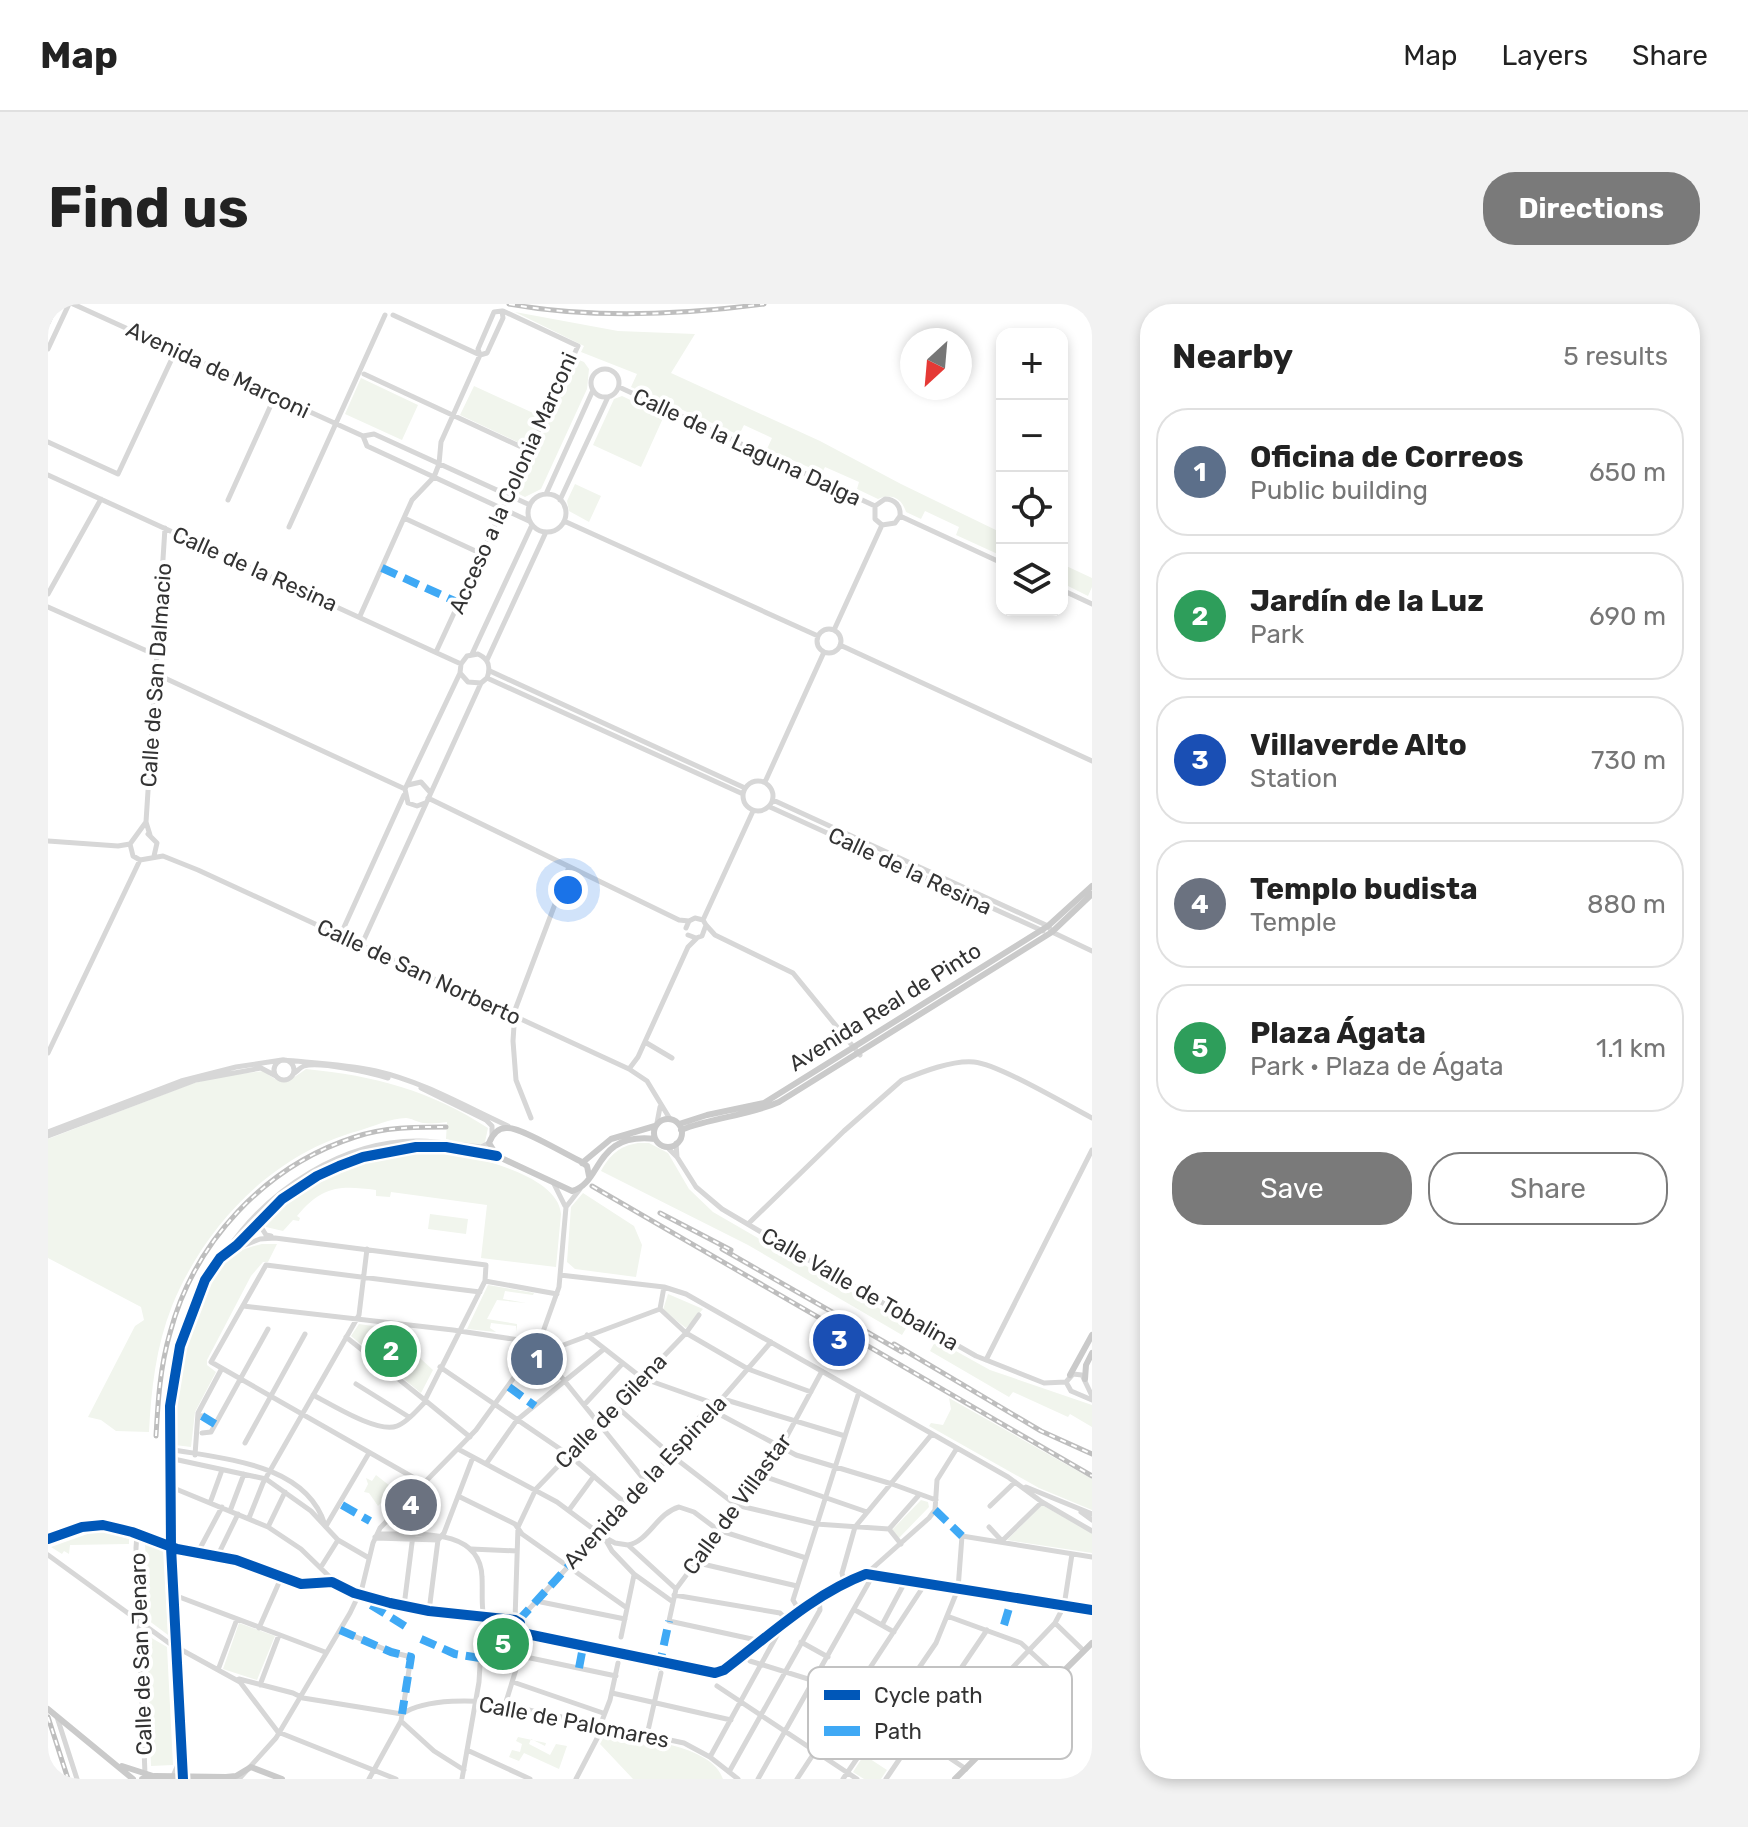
<!DOCTYPE html>
<meta charset="utf-8">
<style>
body{margin:0;font-family:Rubik,sans-serif;background:#f2f2f2;color:#222}
.controls{position:absolute;right:24px;top:24px;display:grid;overflow:hidden;border-radius:16px;box-shadow:0 4px 12px #0003}
.controls button{width:72px;height:72px;display:grid;place-items:center;padding:0;border:0;border-bottom:2px solid #e0e0e0;background:#fff;color:#222;font:40px sans-serif}
.compass{position:absolute;left:852px;top:24px;width:72px;height:72px;border-radius:50%;background:#fff;box-shadow:0 4px 12px #0003;rotate:206deg}
.you{position:absolute;left:520px;top:586px;width:28px;height:28px;margin:-20px;border:6px solid #fff;border-radius:50%;background:#1a73e8;box-shadow:0 0 0 12px #1a73e833}
.badge{display:grid;place-items:center;width:52px;height:52px;border-radius:50%;background:#7a7a7a;color:#fff;font-size:26px;font-weight:700}
.pin{position:absolute;translate:-50% -50%;border:4px solid #fff;box-shadow:0 2px 8px #0006}
.list{margin:0;padding:0;list-style:none}
h2{display:flex;justify-content:space-between;align-items:center;height:104px;margin:0;padding:0 32px;font-size:34px}
h2 small{font-size:26px;font-weight:400;color:#767676}
.list li{display:grid;grid-template-columns:52px 1fr auto;gap:24px;align-items:center;box-sizing:border-box;height:128px;margin:0 16px 16px;padding:0 16px;border:2px solid #e0e0e0;border-radius:32px}
.list b{display:block;font-size:30px;white-space:nowrap}
.list p{margin:0;font-size:26px;white-space:nowrap;color:#767676}
.list em{font-size:26px;font-style:normal;color:#767676}
.actions{display:flex;gap:16px;padding:24px 32px}
.actions a{flex:1;padding:18px 0;border:2px solid #7a7a7a;border-radius:32px;text-align:center;font-size:28px;color:#7a7a7a}
.actions .main{background:#7a7a7a;color:#fff}
.icon{flex:none;width:44px;height:44px;fill:none;stroke:currentColor;stroke-width:2;stroke-linecap:round;stroke-linejoin:round}
.map{position:relative;flex:none;width:1044px;height:1475px;overflow:hidden;border-radius:32px}
header{display:flex;align-items:center;gap:48px;box-sizing:border-box;height:112px;padding:0 40px;background:#fff;border-bottom:2px solid #e0e0e0}
header strong{font-size:38px}
nav{display:flex;gap:44px;margin-inline-start:auto;font-size:28px}
.intro{display:flex;align-items:center;justify-content:space-between;box-sizing:border-box;height:192px;padding:0 48px}
h1{margin:0;font-size:56px}
.button{padding:20px 36px;border-radius:32px;background:#7a7a7a;color:#fff;font-size:28px;font-weight:700}
main{display:flex;gap:48px;padding:0 48px}
aside{flex:1;background:#fff;border-radius:32px;box-shadow:0 4px 12px #0003}
.map>svg:first-child{display:block}
.green{fill:#f1f5ed}
.lines{fill:none;stroke-linecap:round;stroke-linejoin:round}
.minor{stroke:#d7d7d7;stroke-width:5}
.major{stroke:#cacaca;stroke-width:6}
.rail-casing{stroke:#bebebe;stroke-width:5}
.rail{stroke:#fff;stroke-width:2;stroke-dasharray:6;stroke-linecap:butt}
.quiet{stroke:#3fa9f5;stroke-width:8;stroke-dasharray:16 8;stroke-linecap:butt}
.cycleway-casing{stroke:#fff;stroke-width:15}
.cycleway{stroke:#0057b8;stroke-width:10}
.labels{text-anchor:middle;dominant-baseline:central;stroke-width:8;stroke-linejoin:round;paint-order:stroke}
.street-label{font-size:22px;fill:#333;stroke:#fff}
.key{fill:#fff;stroke:#c2c2c2;stroke-width:2}
.key-label{font-size:22px;fill:#333}
</style>
<header>
<strong>Map</strong>
<nav><a>Map</a><a>Layers</a><a>Share</a></nav>
</header>
<div class="intro"><h1>Find us</h1><a class="button">Directions</a></div>
<main>
<div class="map">
<svg width="1044" height="1475" viewBox="0 0 1044 1475">
<rect width="100%" height="100%" fill="#fff"/>
<!-- green -->
<path class="green" d="M467 8 570 27 647 30 623 69 772 137 853 180 954 229V252L908 231 911 223 877 207 873 215 858 208C854 194 843 189 830 195L809 185 811 178 777 163 774 169 719 145 724 134 696 121 691 131 583 83 589 70 533 48 536 42Z
M531 56 536 58 541 65 539 85 493 185 477 193 471 190 470 184 528 59Z
M313 74 370 101 354 136 297 110Z
M426 82 494 113 480 143 412 111Z
M574 92 616 112 593 163 545 141 566 95Z
M527 180 553 192 541 218 521 207 519 197Z
M1014 260 1044 274V283L1040 292 1014 279Z
M258 765C328 772 381 786 440 824L437 838 428 843 398 835 399 818C392 819 383 820 375 819 369 818 363 814 358 814 343 814 324 823 310 827 225 850 157 921 124 1002 108 1042 103 1086 101 1128L68 1127 53 1116 40 1113 87 1022 96 1016 93 1003 0 954V835L143 780 172 772 216 767C234 783 241 777 258 765Z
M590 839H601L620 849 641 885 665 908 860 1021 854 1031 700 941 553 867C562 851 571 842 590 839Z
M397 847C429 854 510 871 513 910L508 963 433 954 439 901 343 888 342 893 328 892V886C291 881 274 882 249 912L252 914 251 917 245 916 235 927 218 923V918C264 867 330 848 397 847Z
M535 889 586 922 594 941 588 973 527 965 519 958 523 903Z
M382 910 420 915 418 930 380 925Z
M214 940H229L220 958H215L203 972 159 1056V1061L168 1068 147 1108 143 1143 127 1141C127 1091 140 989 180 955 190 946 202 943 214 940Z
M440 981 486 989 485 991 457 987 455 995 478 999 449 996 439 1015 469 1020V1028L468 1022 443 1019 442 1024 448 1028 419 1025Z
M620 990 655 1005 638 1024 615 1006Z
M311 1020 339 1024 385 1066 373 1089 303 1032Z
M888 1036 942 1066 1044 1101V1123L1022 1110 1020 1113 965 1088 961 1093 882 1047Z
M901 1094 1044 1175V1206L991 1184 881 1122 883 1119 895 1121 903 1105Z
M328 1171 346 1185 330 1202 321 1189 316 1188 320 1180 318 1174 324 1177Z
M873 1196 880 1198 881 1203 851 1234 844 1226Z
M994 1201 1044 1229V1249L959 1236Z
M45 1228H56L81 1235V1240L22 1241 21 1250 16 1247 14 1250 3 1243Z
M97 1239 115 1246 120 1331 100 1316Z
M191 1319 227 1332 209 1376 175 1365Z
M439 1327 473 1335 470 1352 436 1344 437 1329Z
M102 1333 119 1343 125 1461 103 1462 98 1335Z
M558 1429C588 1434 665 1441 675 1475H585L552 1440Z
M470 1433 498 1439 497 1442 483 1435 481 1440 502 1451 508 1440 519 1442 511 1465 476 1449 471 1457 461 1453 464 1446 472 1448 474 1440 468 1437Z
M816 1451 839 1466 833 1475H816L805 1468Z"/>
<g class="lines">
<!-- minor -->
<path class="minor" d="M25 0 315 132
M0 45 21 0
M543 79a14 14 0 1 1 28 0a14 14 0 1 1-28 0Z
M316 70 482 147
M571 83 827 202
M315 132 319 142 481 217
M315 132 326 130 482 201
M0 138 70 170 128 46
M0 171 413 360
M498 190 545 86
M480 209a19 19 0 1 1 38 0a19 19 0 1 1-38 0Z
M180 196 227 92
M512 196 560 93
M827 202 837 195C847 195 853 202 852 212
M827 202V215L834 221
M852 212 954 259
M356 214 434 250
M516 217 770 332
M834 221 847 219 852 212
M241 223 337 11
M1014 286 1044 300
M0 290 53 195
M0 303 108 351
M312 312 364 196 386 173 391 160 393 138 432 51 430 45 446 8 454 7 455 14 439 49 432 51 345 11
M769 337a12 12 0 1 1 24 0a12 12 0 1 1-24 0Z
M786 326 834 221
M792 341 1044 457
M388 348 530 42 455 7
M424 350 484 221
M439 356 498 228
M442 367 697 484
M108 370 357 485
M439 374 695 490
M695 492a15 15 0 1 1 30 0a15 15 0 1 1-30 0Z
M717 478 776 348
M360 481 373 478 381 487
M380 494 631 616 641 617
M725 496 1000 622 1004 628 1044 647
M377 499 369 502 360 499 357 485 412 369 413 360 419 352 430 350C441 355 443 363 439 374L433 379 420 378 412 369
M722 503 995 627
M98 518 82 540 85 552 92 556 115 552 150 566 581 765 599 777 622 815
M100 530 109 539 106 552
M102 531 98 518 117 224
M0 537 70 542 82 540
M655 616 705 507
M658 621 667 631 745 669 812 751
M638 624 641 617 647 614 655 616 658 621 654 632 648 634 640 631
M292 632 356 491
M313 642 433 379
M597 738 624 754
M0 749 92 556
M235 756C267 759 297 760 328 767 376 778 416 802 460 822
M226 766a10 10 0 1 1 20 0a10 10 0 1 1-20 0Z
M581 765 590 753 640 643 649 634
M245 770C248 768 253 763 256 762 271 757 324 769 340 774
M373 784 438 816 444 822V831
M483 814 468 776 465 737 467 706 521 563
M609 819 612 803
M0 828 133 777 188 763 234 756
M0 832 148 776 213 764 228 772
M619 843 629 853 628 839
M629 853 648 883 674 905 798 978 928 1052 996 1079 1018 1078
M506 880 517 902
M213 915V923L218 931 223 932
M700 920 796 827 854 776C874 768 904 756 926 758 950 760 1019 801 1044 814
M189 944 212 935 227 934 438 961 437 977 377 1096
M180 945C221 885 296 836 371 837 392 837 412 841 433 843L441 839
M512 971 616 983 638 990 960 1173 994 1198 1044 1227
M437 977 509 990
M195 1002 405 1026 491 1039
M612 1005 638 1029 700 1065 763 1088
M612 1005 616 983
M539 1031 594 1074 659 1097 671 1110 748 1151 844 1180 888 1196
M298 1033 378 1097
M491 1040 494 1049 598 1178
M494 1049 612 1005
M938 1056 1044 846
M392 1063 521 1151 577 1199
M1018 1078 1025 1070 1034 1071 1044 1092
M1018 1078 1023 1087 1044 1096
M308 1080 361 1113
M265 1091C283 1100 330 1130 349 1122 360 1118 370 1105 378 1097L422 1133
M675 1095 797 1132
M536 1101 575 1059
M568 1102 623 1151 688 1201 768 1220 841 1225 853 1240
M154 1112 167 1120
M154 1129 163 1128 220 1025
M197 1139 257 1030
M121 1145C175 1155 258 1159 277 1221
M410 1145 509 1198 556 1233 564 1247 586 1270 625 1298
M147 1151 150 1109 173 1066
M121 1154 218 1175 263 1207 290 1236 321 1254
M438 1160 469 1116 556 1045
M712 1171 819 1208
M375 1179 163 1058 218 961 432 988
M123 1183 220 1223 253 1245 288 1279
M978 1183 1044 1210
M410 1192 467 1220 474 1230 579 1304
M162 1199 174 1166
M942 1202 967 1178
M521 1206 546 1172
M182 1207 196 1170
M1033 1208 1044 1216
M201 1214 215 1179 311 1011 319 945
M278 1222 321 1149
M220 1223 237 1188
M941 1223 954 1237 994 1198
M841 1225 871 1191
M89 1230 88 1244 97 1470
M327 1233 331 1230C366 1231 432 1222 434 1273 435 1289 432 1307 439 1322
M556 1233 567 1239 580 1241 628 1285
M328 1234 390 1236
M0 1235 34 1223 55 1221 84 1228 129 1245 188 1256 253 1280 284 1278 306 1289 342 1299 381 1307 467 1316 472 1319 471 1326 479 1330 667 1369 676 1366C721 1332 765 1290 818 1270L1044 1306
M390 1236 396 1229 425 1153
M580 1241C601 1237 609 1209 631 1203L646 1208 670 1226 758 1254
M423 1245 469 1247
M150 1248 174 1203
M0 1251 121 1339 192 1378 230 1428 348 1475
M170 1251 190 1210
M646 1258 749 1282
M273 1263 290 1236
M818 1270 881 1214 887 1206 889 1176 909 1144
M796 1278 794 1269 807 1223 884 1130
M126 1291 277 1348
M626 1291 732 1309 736 1313V1318
M490 1294 493 1298 577 1315
M356 1302 365 1231
M807 1306 846 1328
M381 1307 390 1236
M752 1308 745 1296 811 1088
M899 1312 973 1339 1010 1373
M467 1316 470 1223 488 1185 638 1029 651 1011
M470 1317 623 1151 654 1110 665 1105 723 1038
M1007 1319 1036 1347
M834 1321 858 1276
M439 1322 468 1328 471 1326
M211 1324 233 1274
M292 1326 343 1348 363 1353 353 1417 321 1475
M573 1333 586 1271
M713 1337 621 1317 628 1285 733 1143 774 1067
M753 1338 780 1353
M473 1352 568 1372
M702 1357 805 1389 918 1465
M170 1366 189 1315
M191 1375 245 1389 255 1394 354 1410
M465 1378 555 1409
M212 1381 231 1331
M669 1382 809 1475
M564 1389 683 1416
M457 1401 479 1330
M354 1410C378 1394 429 1395 457 1401L636 1439 662 1453 690 1475
M9 1413 29 1475
M353 1417 386 1447 416 1466
M552 1422 562 1396 570 1359
M599 1431 613 1369
M888 1444 1007 1319 1016 1302 1024 1250
M419 1446 482 1475
M662 1453 733 1324
M681 1468 772 1306 771 1295
M125 1472 133 1454
M135 1474 123 1243 122 1102 132 1042 157 976 172 954 189 941 234 895 269 872 291 862 315 853 368 843H398L449 852
M191 1475 228 1434 302 1309 314 1284 325 1239 332 1224 428 1126 491 1039 511 983 518 903 532 885
M414 1475 431 1378 434 1327 439 1322
M528 1475 555 1423
M710 1475 825 1271
M749 1475 877 1280
M795 1475 888 1339 910 1285 914 1232 1044 1253
M838 1475 939 1326"/>
<!-- major -->
<path class="major" d="M0 18 8 0
M606 829a14 14 0 1 1 28 0a14 14 0 1 1-28 0Z
M631 820 659 811 716 799 1000 622 1044 582
M633 826C665 813 700 812 731 798L1004 628 1044 590
M534 859 563 835 607 822
M541 872 539 862 532 857C517 850 474 824 460 824 450 823 444 831 441 839L449 852 524 887C555 879 545 828 607 835
M1022 1071 1044 1031
M1037 1075 1038 1061 1044 1049
M0 1405 85 1475
M74 1462 105 1472
M94 1475 107 1472 178 1473 188 1472 203 1463 234 1475
M907 1475 1044 1339"/>
<defs>
<path id="rail" d="M461 0C544 15 633 11 716 0
M544 882 1044 1172
M612 909 683 946
M674 945 854 1048
M846 1040 993 1127 1044 1150
M108 1132C110 1097 112 1063 122 1029 146 938 217 862 307 833 336 823 368 823 398 823
M0 1413 20 1475"/>
</defs>
<!-- rail casing -->
<use href="#rail" class="rail-casing"/>
<!-- rail -->
<use href="#rail" class="rail"/>
<!-- quiet -->
<path class="quiet" d="M334 264 411 299
M461 1083 487 1102
M154 1112 167 1120
M294 1201 322 1217
M887 1206 914 1232
M323 1301 360 1324
M470 1317 551 1229
M956 1321 964 1294
M292 1326 343 1348 363 1353 354 1410
M373 1335 407 1350 432 1354
M531 1364 535 1343
M614 1365 613 1354 621 1317"/>
<defs>
<path id="cycleway" d="M0 1235 34 1223 55 1221 84 1228 129 1245 188 1256 253 1280 284 1278 306 1289 342 1299 381 1307 467 1316 472 1319 471 1326 479 1330 667 1369 676 1366C721 1332 765 1290 818 1270L1044 1306
M135 1475 123 1243 122 1102 132 1042 157 976 172 954 189 941 234 895 269 872 291 862 315 853 368 843H398L449 852"/>
</defs>
<!-- cycleway casing -->
<use href="#cycleway" class="cycleway-casing"/>
<!-- cycleway -->
<use href="#cycleway" class="cycleway"/>
</g>
<g class="labels">
<!-- street labels -->
<g class="street-label">
<text transform="translate(170 66) rotate(25)">Avenida de Marconi</text>
<text transform="translate(699 143) rotate(25)">Calle de la Laguna Dalga</text>
<text transform="translate(465 179) rotate(-66)">Acceso a la Colonia Marconi</text>
<text transform="translate(207 265) rotate(24)">Calle de la Resina</text>
<text transform="translate(108 371) rotate(-86)">Calle de San Dalmacio</text>
<text transform="translate(862 567) rotate(25)">Calle de la Resina</text>
<text transform="translate(371 668) rotate(25)">Calle de San Norberto</text>
<text transform="translate(837 703) rotate(-32)">Avenida Real de Pinto</text>
<text transform="translate(812 985) rotate(30)">Calle Valle de Tobalina</text>
<text transform="translate(563 1107) rotate(-46)">Calle de Gilena</text>
<text transform="translate(597 1178) rotate(-47)">Avenida de la Espinela</text>
<text transform="translate(689 1200) rotate(-54)">Calle de Villastar</text>
<text transform="translate(93 1350) rotate(-92)">Calle de San Jenaro</text>
<text transform="translate(526 1418) rotate(11)">Calle de Palomares</text>
</g>
</g>
<!-- legend -->
<rect x="760" y="1363" width="264" height="92" rx="12" class="key"/>
<rect x="776" y="1386" width="36" height="10" fill="#0057b8"/>
<rect x="776" y="1422" width="36" height="10" fill="#3fa9f5"/>
<g class="key-label">
<text x="826" y="1399">Cycle path</text>
<text x="826" y="1435">Path</text>
</g>
</svg>
<div class="controls">
<button>+</button>
<button>−</button>
<button><svg class="icon" aria-label="locate" viewBox="0 0 24 24"><circle cx="12" cy="12" r="6"/><path d="M12 2v4M12 18v4M2 12h4M18 12h4"/></svg></button>
<button><svg class="icon" aria-label="layers" viewBox="0 0 24 24"><path d="M12 4l9 5-9 5-9-5zM3 14l9 5 9-5"/></svg></button>
</div>
<svg class="compass" viewBox="-18 -18 36 36"><path d="M0-13l5 13h-10z" fill="#e53935"/><path d="M0 13l5-13h-10z" fill="#767676"/></svg>
<div class="you"></div>
<div class="pin badge" style="left:489px;top:1055px;background:#5c6f8a">1</div>
<div class="pin badge" style="left:343px;top:1047px;background:#2e9e5b">2</div>
<div class="pin badge" style="left:791px;top:1036px;background:#1a4fb4">3</div>
<div class="pin badge" style="left:363px;top:1201px;background:#6b7280">4</div>
<div class="pin badge" style="left:455px;top:1340px;background:#2e9e5b">5</div>
</div>
<aside>
<h2>Nearby<small>5 results</small></h2>
<ul class="list">
<li><span class="badge" style="background:#5c6f8a">1</span><div><b>Oficina de Correos</b><p>Public building</p></div><em>650 m</em></li>
<li><span class="badge" style="background:#2e9e5b">2</span><div><b>Jardín de la Luz</b><p>Park</p></div><em>690 m</em></li>
<li><span class="badge" style="background:#1a4fb4">3</span><div><b>Villaverde Alto</b><p>Station</p></div><em>730 m</em></li>
<li><span class="badge" style="background:#6b7280">4</span><div><b>Templo budista</b><p>Temple</p></div><em>880 m</em></li>
<li><span class="badge" style="background:#2e9e5b">5</span><div><b>Plaza Ágata</b><p>Park · Plaza de Ágata</p></div><em>1.1 km</em></li>
</ul>
<div class="actions"><a class="main">Save</a><a>Share</a></div>
</aside>
</main>
